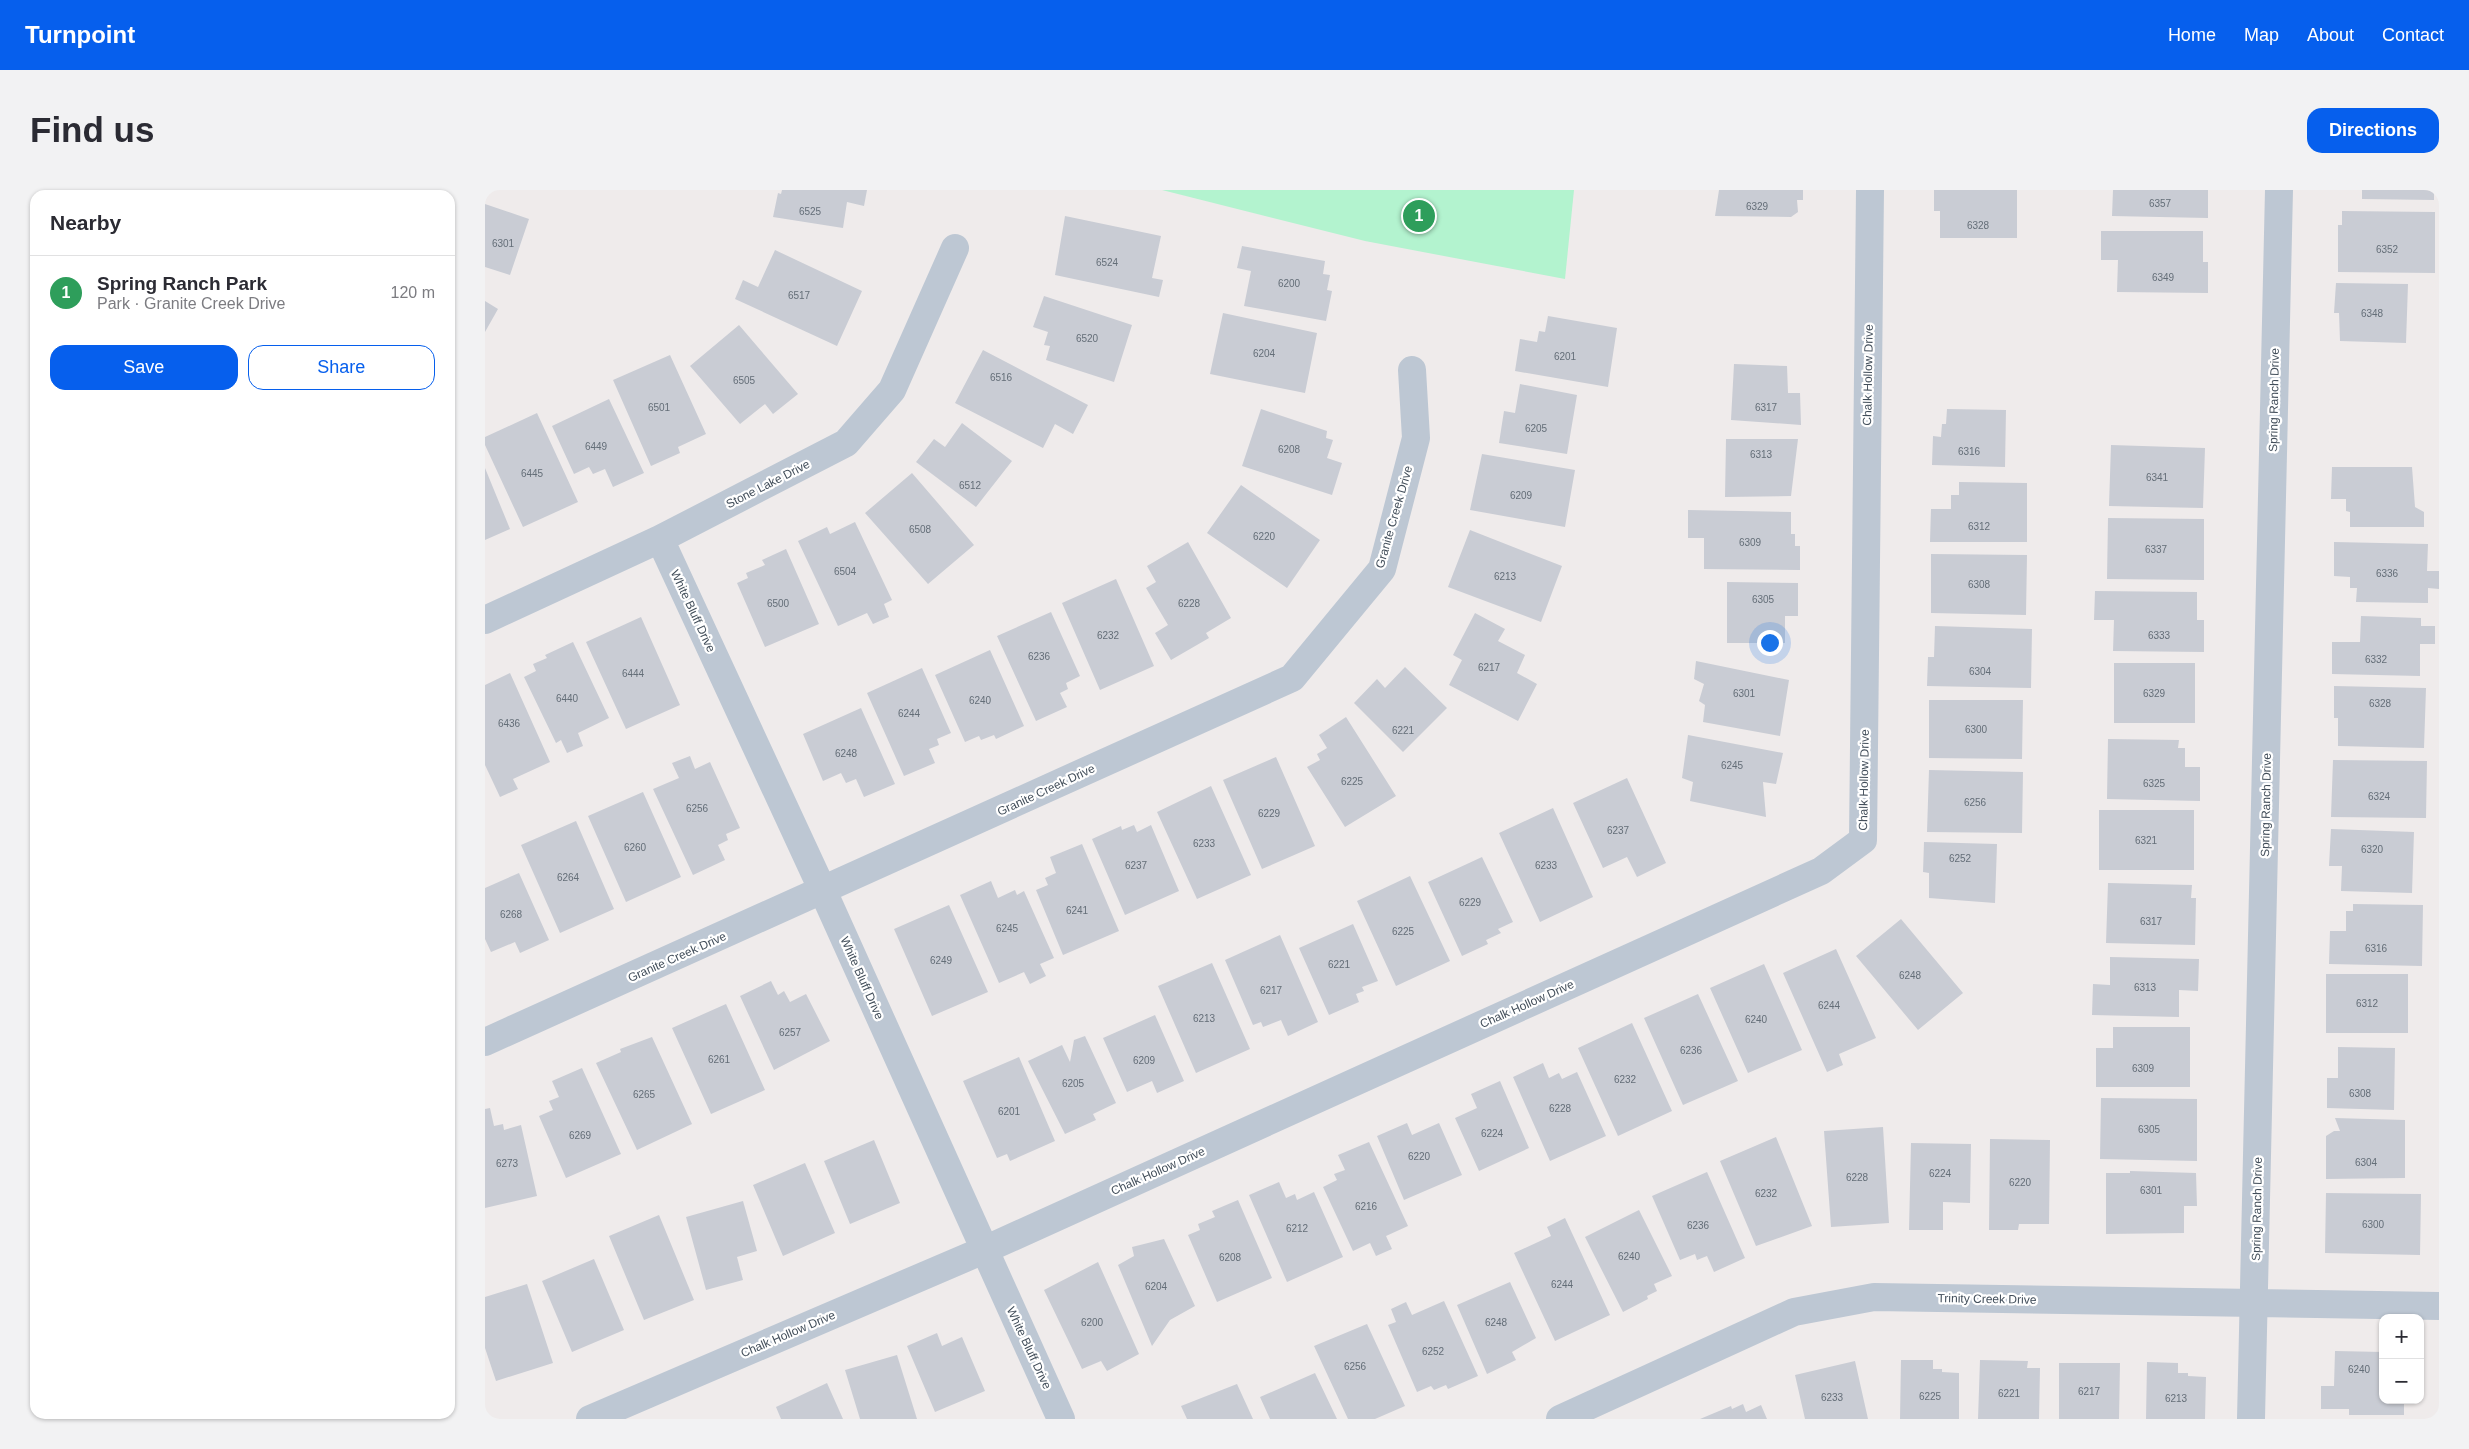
<!DOCTYPE html>
<meta charset="utf-8">
<style>
body{margin:0;font-family:Helvetica,sans-serif;background:#f2f2f3;color:#2b2b33}
.controls{position:absolute;right:15px;bottom:15px;display:grid;overflow:hidden;border-radius:10px;box-shadow:0 1px 4px #0004}
.controls button{width:45px;height:45px;display:grid;place-items:center;padding:0;border:0;border-bottom:1px solid #e1e1e2;background:#fff;color:#2b2b33;font:25px sans-serif}
.you{position:absolute;left:1284px;top:452px;width:18px;height:18px;margin:-12px;border:4px solid #fff;border-radius:50%;background:#1a73e8;box-shadow:0 0 0 8px #1a73e833}
.badge{display:grid;place-items:center;width:32px;height:32px;border-radius:50%;background:#065fed;color:#fff;font-size:16px;font-weight:700}
.pin{position:absolute;translate:-50% -50%;border:2px solid #fff;box-shadow:0 1px 5px #0006}
.list{margin:0;padding:0;list-style:none}
h2{display:flex;justify-content:space-between;align-items:center;height:65px;margin:0;padding:0 20px;font-size:21px}
h2 small{font-size:16px;font-weight:400;color:#7c7c81}
.list li{display:grid;grid-template-columns:32px 1fr auto;gap:15px;align-items:center;box-sizing:border-box;height:75px;padding:0 20px;border-top:1px solid #e1e1e2}
.list b{display:block;font-size:19px;white-space:nowrap}
.list p{margin:0;font-size:16px;white-space:nowrap;color:#7c7c81}
.list em{font-size:16px;font-style:normal;color:#7c7c81}
.actions{display:flex;gap:10px;padding:15px 20px}
.actions a{flex:1;padding:11px 0;border:1px solid #065fed;border-radius:15px;text-align:center;font-size:18px;color:#065fed}
.actions .main{background:#065fed;color:#fff}
.map{position:relative;flex:none;width:1954px;height:1229px;overflow:hidden;border-radius:15px}
header{display:flex;align-items:center;gap:30px;box-sizing:border-box;height:70px;padding:0 25px;background:#065fed;color:#fff}
header strong{font-size:24px}
nav{display:flex;gap:28px;margin-inline-start:auto;font-size:18px}
.intro{display:flex;align-items:center;justify-content:space-between;box-sizing:border-box;height:120px;padding:0 30px}
h1{margin:0;font-size:35px}
.button{padding:12px 22px;border-radius:15px;background:#065fed;color:#fff;font-size:18px;font-weight:700}
main{display:flex;gap:30px;padding:0 30px}
aside{flex:1;background:#fff;border-radius:15px;box-shadow:0 1px 4px #0004}
.map>svg:first-child{display:block}
.green{fill:#b3f3cf}
.building{fill:#c9ccd4}
.lines{fill:none;stroke-linecap:round;stroke-linejoin:round}
.minor{stroke:#bdc7d3;stroke-width:28}
.labels{text-anchor:middle;dominant-baseline:central;stroke-width:4.5;stroke-linejoin:round;paint-order:stroke}
.number-label{font-size:10px;fill:#646e78}
.street-label{font-size:12px;fill:#424e5a;stroke:#fff}
</style>
<header>
<strong>Turnpoint</strong>
<nav><a>Home</a><a>Map</a><a>About</a><a>Contact</a></nav>
</header>
<div class="intro"><h1>Find us</h1><a class="button">Directions</a></div>
<main>
<aside>
<h2>Nearby<small></small></h2>
<ul class="list">
<li><span class="badge" style="background:#2e9e5b">1</span><div><b>Spring Ranch Park</b><p>Park · Granite Creek Drive</p></div><em>120 m</em></li>
</ul>
<div class="actions"><a class="main">Save</a><a>Share</a></div>
</aside>
<div class="map">
<svg width="1954" height="1229" viewBox="0 0 1954 1229">
<rect width="100%" height="100%" fill="#efebeb"/>
<!-- green -->
<path class="green" d="M677 0H1089L1080 89 880 51Z"/>
<!-- building -->
<path class="building" d="M297 0H382L379 16 362 12 358 38 288 27 293 3 296 4Z
M1234 0H1318V10H1312L1313 22 1306 27 1230 26Z
M1449 0H1532V48H1455V21H1449Z
M1628 0H1723V28L1627 26Z
M1877 0H1949V10L1877 9Z
M0 14 44 29 25 85 0 77Z
M1857 21 1950 22V83L1853 82V35H1857Z
M580 26 676 46 667 88 678 90 674 107 570 85Z
M1616 41H1718V72H1723V103L1632 102 1633 70H1616Z
M757 56 840 71 838 84 845 85 842 100 847 101 841 131 759 116 766 81 752 78Z
M290 60 377 101 352 156 250 109 258 90 273 97Z
M1851 93 1923 94 1921 153 1855 151 1854 123H1849Z
M559 106 647 135 629 192 561 170 565 156 559 155 563 142 548 137Z
M0 111 13 119 0 142Z
M738 123 832 143 820 203 725 184Z
M1063 126 1132 138 1123 197 1030 181 1035 149 1052 152 1054 141 1060 142Z
M254 135 313 204 288 224 280 214 255 234 205 176Z
M498 160 603 215 588 244 570 234 558 258 470 213Z
M185 165 221 244 193 257 195 263 166 276 128 190Z
M1249 174 1302 176 1303 203H1315L1316 235 1246 230Z
M1035 194 1092 205 1082 264 1014 253 1019 221 1030 223Z
M124 209 159 283 128 297 120 279 108 284 104 277 89 284 67 236Z
M776 219 842 241 841 248 848 250 842 268 857 273 847 305 757 276Z
M1462 219 1521 220 1520 277 1447 275 1448 246 1456 247 1457 234H1461Z
M52 223 93 312 38 337 0 255V247Z
M477 233 527 271 491 317 431 272 449 249 460 257Z
M1241 249H1313L1306 306 1240 307Z
M1626 255 1720 258 1718 318 1624 316Z
M997 264 1090 280 1080 337 985 320Z
M1847 277H1927L1930 317 1939 322V337H1865V322L1861 321V309H1846Z
M0 278 25 339 0 350Z
M427 283 489 355 443 394 380 323Z
M1474 292 1542 293V352H1445L1446 319H1466V305H1474Z
M756 295 835 350 802 398 722 343Z
M1203 320 1306 322V344H1310V356H1315V380L1219 379V348H1203Z
M1623 328 1719 329V390L1622 389Z
M370 332 407 410 399 414 404 427 388 434 382 423 353 436 313 351 342 337 345 344Z
M985 340 1077 376 1056 432 963 397Z
M703 352 746 428 721 443 724 448 686 470 670 443 683 435 661 398 671 392 662 376Z
M1849 352 1943 354 1942 381H1954V399L1943 398V413L1871 412 1872 398H1865V387L1849 386Z
M301 359 334 434 280 457 252 393 263 388 261 383 280 375 277 370Z
M1446 364 1542 365 1541 425 1446 423Z
M631 389 669 476 615 500 577 413Z
M1242 392 1313 393V426H1300V453H1242Z
M1610 401 1712 402V430H1719V462L1628 461 1629 430H1609Z
M566 422 595 486 581 493 583 499 575 503 582 517 551 531 512 446Z
M990 423 1020 439 1013 451 1040 465 1032 483 1052 494 1033 531 964 495 977 470 968 465Z
M1876 426 1936 428V436H1950V454H1935V486L1847 484V452H1875Z
M156 427 195 515 141 539 101 452Z
M1450 436 1547 439 1546 498 1442 496 1443 467H1449Z
M88 452 124 528 93 543 98 556 82 563 76 550 71 553 39 487 51 481 48 474 62 468 60 465Z
M505 460 539 536 511 549 509 545 496 550 494 546 480 552 450 485Z
M1211 471 1304 490 1295 546 1218 532 1220 515 1214 511 1219 494 1209 489Z
M1629 473H1710V533H1629Z
M920 477 962 518 918 562 869 513 892 489 900 498Z
M437 478 466 543 452 549 454 555 444 559 450 573 419 586 382 503Z
M25 483 65 572 28 589 33 599 15 607 0 575V495Z
M1849 496 1941 498 1939 558 1853 556V528H1849Z
M1444 510H1538L1537 569 1444 568Z
M376 518 410 594 379 607 371 589 361 593 356 583 338 591 318 544Z
M861 527 911 606 860 637 822 577 835 570 832 564 842 558 834 545Z
M1203 545 1298 563 1291 594 1278 592 1281 627 1205 611 1208 592 1197 588Z
M1623 549 1694 550 1693 558H1700V577H1715V611L1622 609Z
M205 566 210 579 225 572 255 638 241 644 243 650 233 655 240 670 208 685 168 599 194 588 187 573Z
M791 567 830 656 777 679 738 590Z
M1848 570 1942 571 1941 628 1846 627Z
M1444 580 1538 582 1537 643 1442 642Z
M1142 588 1181 673 1152 687 1142 667 1118 678 1088 613Z
M726 596 766 685 712 709 672 622Z
M158 602 196 687 141 712 103 626Z
M1068 618 1108 707 1055 732 1014 643Z
M1614 620H1709V680H1614Z
M91 631 129 719 75 743 36 655Z
M649 635 652 642 666 635 694 701 640 725 607 649 636 636 637 640Z
M1846 639 1929 642 1927 703 1856 701 1857 676H1844Z
M1439 652 1512 654 1510 713 1444 708V683L1438 682Z
M597 654 634 741 578 765 551 700 563 695 560 688 571 683 565 667Z
M997 667 1028 732 1013 739 1016 743 1001 750 1003 754 977 766 943 692Z
M34 683 64 750 35 763 30 752 6 762 0 749V698Z
M925 686 965 771 911 796 872 711Z
M506 691 513 708 530 700 532 705 539 701 569 768 555 774 561 786 545 794 539 782 514 793 475 705Z
M1623 693 1707 695 1706 708H1711L1710 755 1621 753Z
M1868 714 1938 715 1937 776 1844 774 1845 741H1861V721H1868Z
M464 715 503 802 447 826 409 739Z
M1416 729 1478 803 1433 840 1371 766Z
M868 734 893 791 877 797 879 801 871 804 874 812 844 825 814 758Z
M795 745 833 832 803 846 796 830 778 837 776 832 768 835 740 770Z
M1351 759 1391 848 1354 864 1358 875 1342 882 1298 783Z
M1625 767 1714 769 1713 801 1694 800V827L1607 825 1608 794 1625 795Z
M727 773 765 859 711 883 673 796Z
M1279 774 1317 860 1263 883 1225 798Z
M1841 784H1923V843H1841Z
M286 791 293 805 299 801 305 812 321 804 345 851 289 880 255 806Z
M1213 804 1253 891 1198 915 1159 828Z
M241 814 280 900 226 924 187 838Z
M670 825 699 891 672 903 667 891 642 902 618 848Z
M1147 833 1187 921 1133 946 1093 858Z
M1628 837H1705V897H1611V858H1628Z
M600 846 631 913 608 924 611 930 580 944 543 871 577 855 585 872 589 850Z
M167 847 207 934 152 960 111 873 136 862 135 859Z
M1853 857 1910 858 1909 920 1842 918V888H1853Z
M534 867 570 951 525 971 522 964 512 968 478 891Z
M1058 873 1064 888 1074 883 1077 889 1092 882 1121 946 1065 971 1028 887Z
M97 878 136 964 81 988 54 926 68 920 64 911 74 907 67 891Z
M1015 891 1044 958 994 981 970 928 992 918 986 904Z
M1616 908 1712 909V971L1615 969Z
M5 918 9 936 18 934 19 940 36 935 52 1006 0 1018V919Z
M1850 928 1920 930V988L1841 989V946L1849 941H1855Z
M922 933 927 945 954 933 977 985 919 1010 892 946Z
M1398 937 1404 1033 1346 1037 1339 941Z
M1291 947 1327 1036 1271 1056 1235 971Z
M1505 949 1565 950 1564 1034H1534L1533 1040H1504Z
M389 950 415 1013 365 1034 339 971Z
M884 952 923 1036 901 1046 907 1059 891 1066 885 1053 868 1061 838 997 852 990 849 984 860 980 853 965Z
M1426 953 1486 954 1485 1013 1458 1012V1040H1424Z
M320 973 350 1043 298 1066 268 995Z
M1645 981 1711 983 1712 1016H1699V1043L1621 1044V983H1645Z
M1222 982 1260 1068 1229 1082 1222 1066 1212 1070 1210 1064 1195 1070 1167 1006Z
M794 992 801 1008 810 1004 812 1010 829 1002 858 1067 802 1092 764 1005Z
M1841 1003 1936 1004 1935 1065 1840 1063Z
M753 1010 787 1088 732 1112 703 1045 715 1040 713 1034 730 1027 727 1021Z
M258 1011 272 1061 252 1067 258 1090 221 1100 201 1027Z
M1154 1020 1187 1086 1169 1094 1172 1101 1162 1106 1163 1109 1138 1122 1100 1047Z
M174 1025 209 1110 159 1130 124 1046Z
M1080 1028 1125 1125 1070 1151 1029 1063 1066 1046 1062 1037Z
M679 1049 710 1116 685 1130 667 1156 633 1075 649 1066 647 1057Z
M109 1069 139 1140 87 1162 57 1091Z
M613 1072 654 1164 622 1181 616 1171 597 1179 559 1100Z
M1025 1092 1051 1148 1027 1162 1031 1170 1002 1184 972 1115Z
M42 1094 68 1173 11 1191 0 1158V1107Z
M959 1111 993 1186 963 1199 961 1195 949 1200 946 1196 932 1202 903 1135 911 1132 906 1119 921 1112 927 1125Z
M882 1134 920 1216 890 1229H863L829 1156Z
M452 1143 457 1156 477 1147 500 1201 450 1222 422 1156Z
M1850 1161 1898 1162V1210H1919V1225H1864V1219H1836V1196H1849Z
M412 1165 432 1229H375L360 1180Z
M1416 1170H1448V1179H1457V1182L1474 1183V1229H1415Z
M1495 1170 1543 1171 1542 1178H1555L1554 1229H1493Z
M1370 1171 1383 1229H1320L1310 1185Z
M1662 1172 1693 1173V1183H1703V1186L1721 1187 1720 1229H1661Z
M1574 1173H1635L1634 1229H1574Z
M830 1183 852 1229H785L775 1207Z
M342 1193 358 1229H296L291 1217Z
M752 1194 768 1229H702L696 1216Z
M1258 1214 1261 1222 1276 1215 1282 1229H1215L1246 1216 1247 1219Z"/>
<g class="lines">
<!-- minor -->
<path class="minor" d="M175 349 338 701 576 1229
M0 430 175 349 361 253 407 200 470 58
M0 852 807 488 897 379 931 248 927 180
M105 1229 499 1060 1336 681 1378 650 1385 0
M1075 1229 1309 1122 1389 1107 1954 1116
M1766 1229 1794 0"/>
</g>
<g class="labels">
<!-- number labels -->
<g class="number-label">
<text x="1675" y="13">6357</text>
<text x="1272" y="16">6329</text>
<text x="325" y="21">6525</text>
<text x="1493" y="35">6328</text>
<text x="18" y="53">6301</text>
<text x="1902" y="59">6352</text>
<text x="622" y="72">6524</text>
<text x="1678" y="87">6349</text>
<text x="804" y="93">6200</text>
<text x="314" y="105">6517</text>
<text x="1887" y="123">6348</text>
<text x="602" y="148">6520</text>
<text x="779" y="163">6204</text>
<text x="1080" y="166">6201</text>
<text x="516" y="187">6516</text>
<text x="259" y="190">6505</text>
<text x="174" y="217">6501</text>
<text x="1281" y="217">6317</text>
<text x="1051" y="238">6205</text>
<text x="111" y="256">6449</text>
<text x="804" y="259">6208</text>
<text x="1484" y="261">6316</text>
<text x="1276" y="264">6313</text>
<text x="47" y="283">6445</text>
<text x="1672" y="287">6341</text>
<text x="485" y="295">6512</text>
<text x="1036" y="305">6209</text>
<text x="1494" y="336">6312</text>
<text x="435" y="339">6508</text>
<text x="779" y="346">6220</text>
<text x="1265" y="352">6309</text>
<text x="1671" y="359">6337</text>
<text x="360" y="381">6504</text>
<text x="1902" y="383">6336</text>
<text x="1020" y="386">6213</text>
<text x="1494" y="394">6308</text>
<text x="1278" y="409">6305</text>
<text x="293" y="413">6500</text>
<text x="704" y="413">6228</text>
<text x="623" y="445">6232</text>
<text x="1674" y="445">6333</text>
<text x="554" y="466">6236</text>
<text x="1891" y="469">6332</text>
<text x="1004" y="477">6217</text>
<text x="1495" y="481">6304</text>
<text x="148" y="483">6444</text>
<text x="1259" y="503">6301</text>
<text x="1669" y="503">6329</text>
<text x="82" y="508">6440</text>
<text x="495" y="510">6240</text>
<text x="1895" y="513">6328</text>
<text x="424" y="523">6244</text>
<text x="24" y="533">6436</text>
<text x="1491" y="539">6300</text>
<text x="918" y="540">6221</text>
<text x="361" y="563">6248</text>
<text x="1247" y="575">6245</text>
<text x="867" y="591">6225</text>
<text x="1669" y="593">6325</text>
<text x="1894" y="606">6324</text>
<text x="1490" y="612">6256</text>
<text x="212" y="618">6256</text>
<text x="784" y="623">6229</text>
<text x="1133" y="640">6237</text>
<text x="1661" y="650">6321</text>
<text x="719" y="653">6233</text>
<text x="150" y="657">6260</text>
<text x="1887" y="659">6320</text>
<text x="1475" y="668">6252</text>
<text x="651" y="675">6237</text>
<text x="1061" y="675">6233</text>
<text x="83" y="687">6264</text>
<text x="985" y="712">6229</text>
<text x="592" y="720">6241</text>
<text x="26" y="724">6268</text>
<text x="1666" y="731">6317</text>
<text x="522" y="738">6245</text>
<text x="918" y="741">6225</text>
<text x="1891" y="758">6316</text>
<text x="456" y="770">6249</text>
<text x="854" y="774">6221</text>
<text x="1425" y="785">6248</text>
<text x="1660" y="797">6313</text>
<text x="786" y="800">6217</text>
<text x="1882" y="813">6312</text>
<text x="1344" y="815">6244</text>
<text x="719" y="828">6213</text>
<text x="1271" y="829">6240</text>
<text x="305" y="842">6257</text>
<text x="1206" y="860">6236</text>
<text x="234" y="869">6261</text>
<text x="659" y="870">6209</text>
<text x="1658" y="878">6309</text>
<text x="1140" y="889">6232</text>
<text x="588" y="893">6205</text>
<text x="1875" y="903">6308</text>
<text x="159" y="904">6265</text>
<text x="1075" y="918">6228</text>
<text x="524" y="921">6201</text>
<text x="1664" y="939">6305</text>
<text x="1007" y="943">6224</text>
<text x="95" y="945">6269</text>
<text x="934" y="966">6220</text>
<text x="1881" y="972">6304</text>
<text x="22" y="973">6273</text>
<text x="1455" y="983">6224</text>
<text x="1372" y="987">6228</text>
<text x="1535" y="992">6220</text>
<text x="1666" y="1000">6301</text>
<text x="1281" y="1003">6232</text>
<text x="881" y="1016">6216</text>
<text x="1888" y="1034">6300</text>
<text x="1213" y="1035">6236</text>
<text x="812" y="1038">6212</text>
<text x="1144" y="1066">6240</text>
<text x="745" y="1067">6208</text>
<text x="1077" y="1094">6244</text>
<text x="671" y="1096">6204</text>
<text x="607" y="1132">6200</text>
<text x="1011" y="1132">6248</text>
<text x="948" y="1161">6252</text>
<text x="870" y="1176">6256</text>
<text x="1874" y="1179">6240</text>
<text x="1604" y="1201">6217</text>
<text x="1524" y="1203">6221</text>
<text x="1445" y="1206">6225</text>
<text x="1347" y="1207">6233</text>
<text x="1691" y="1208">6213</text>
</g>
<!-- street labels -->
<g class="street-label">
<text transform="translate(1383 185) rotate(-89)">Chalk Hollow Drive</text>
<text transform="translate(1789 210) rotate(-89)">Spring Ranch Drive</text>
<text transform="translate(283 294) rotate(-27)">Stone Lake Drive</text>
<text transform="translate(909 327) rotate(-74)">Granite Creek Drive</text>
<text transform="translate(208 421) rotate(65)">White Bluff Drive</text>
<text transform="translate(1379 590) rotate(-89)">Chalk Hollow Drive</text>
<text transform="translate(561 600) rotate(-25)">Granite Creek Drive</text>
<text transform="translate(1781 615) rotate(-89)">Spring Ranch Drive</text>
<text transform="translate(192 767) rotate(-24)">Granite Creek Drive</text>
<text transform="translate(377 788) rotate(66)">White Bluff Drive</text>
<text transform="translate(1042 814) rotate(-24)">Chalk Hollow Drive</text>
<text transform="translate(673 981) rotate(-24)">Chalk Hollow Drive</text>
<text transform="translate(1772 1019) rotate(-89)">Spring Ranch Drive</text>
<text transform="translate(1502 1109) rotate(1)">Trinity Creek Drive</text>
<text transform="translate(303 1144) rotate(-23)">Chalk Hollow Drive</text>
<text transform="translate(544 1158) rotate(65)">White Bluff Drive</text>
</g>
</g>
</svg>
<div class="controls">
<button>+</button>
<button>−</button>
</div>
<div class="you"></div>
<div class="pin badge" style="left:934px;top:26px;background:#2e9e5b">1</div>
</div>
</main>
